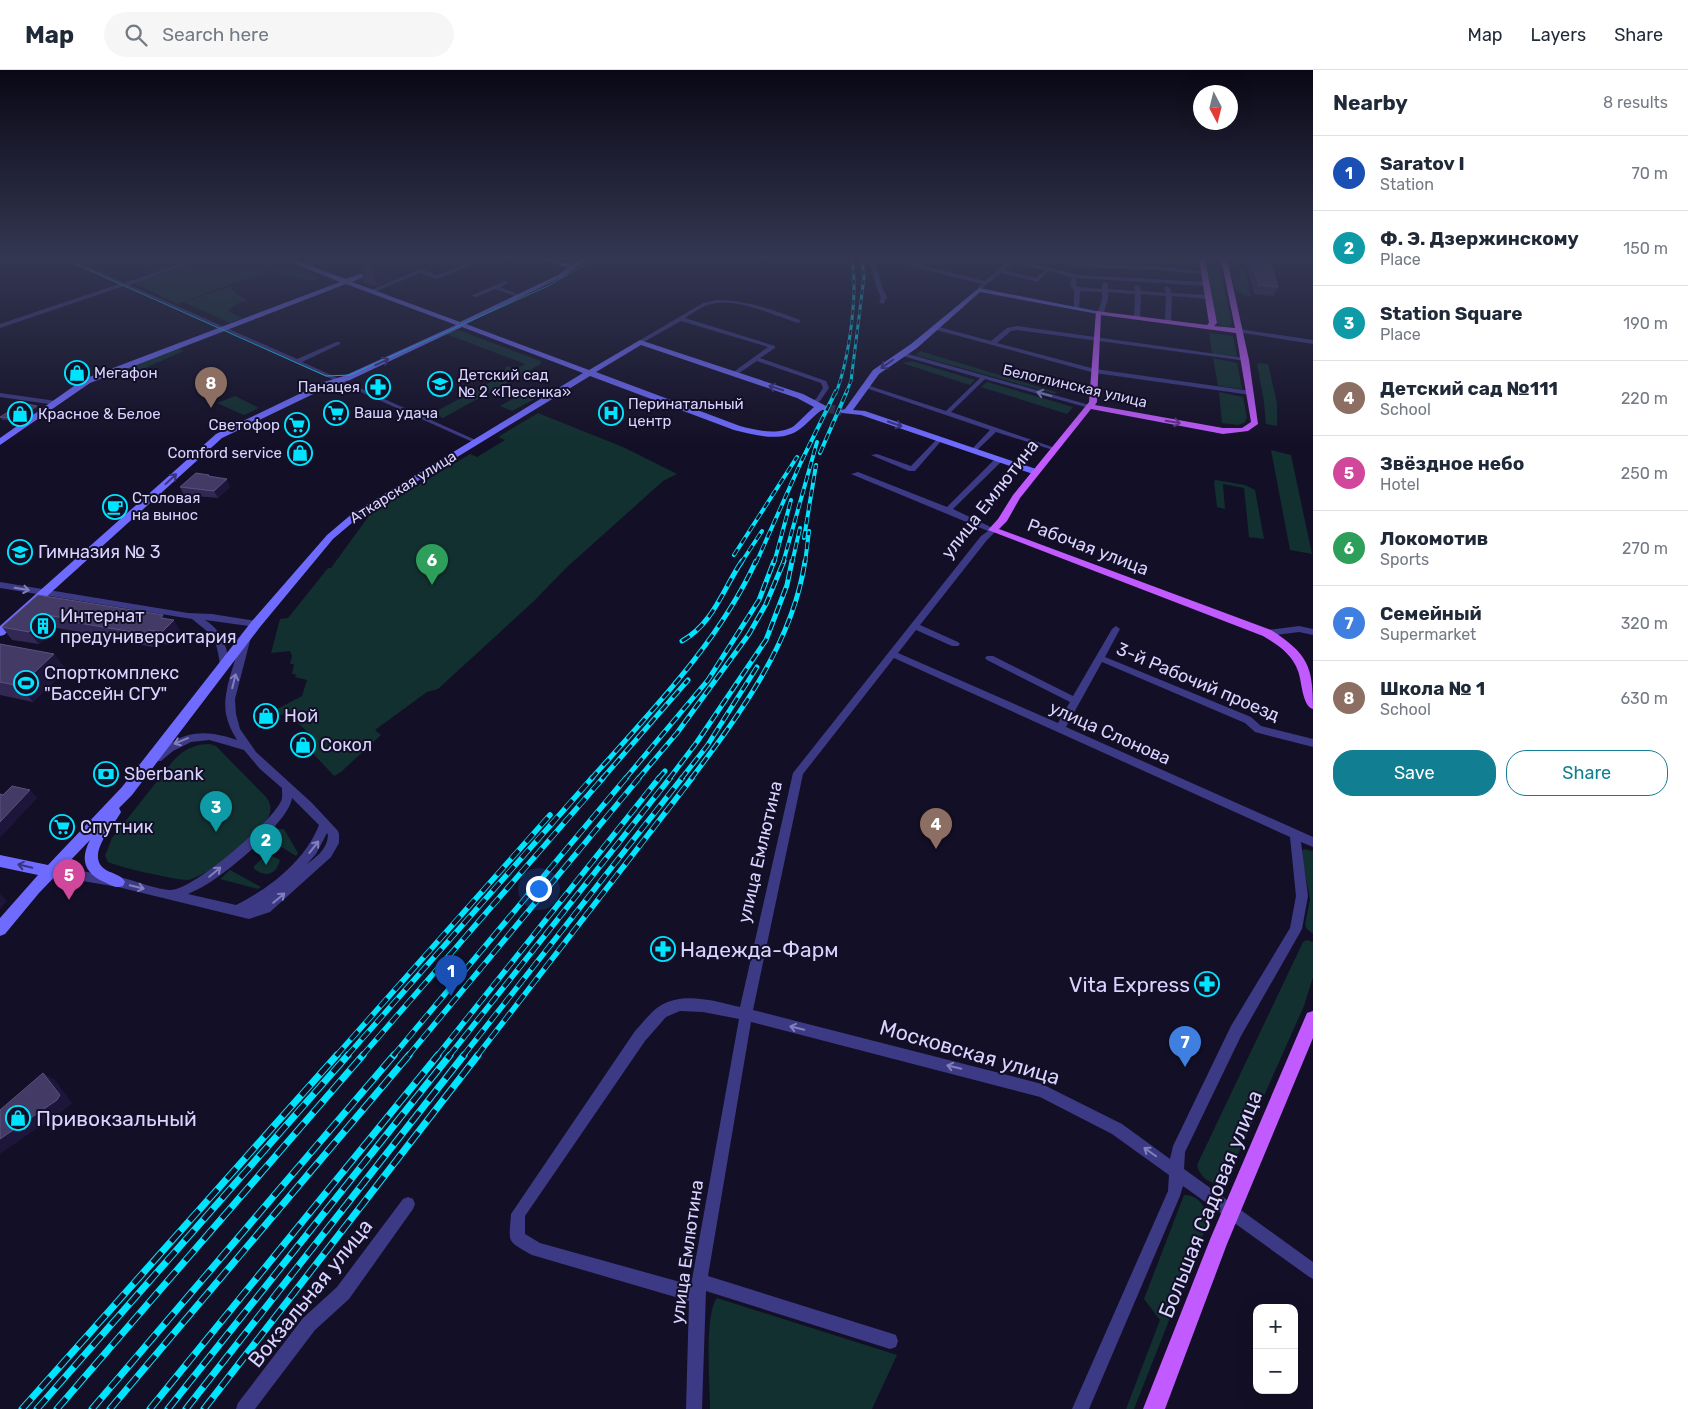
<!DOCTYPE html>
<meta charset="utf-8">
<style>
body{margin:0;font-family:Rubik,sans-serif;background:#f6f6f7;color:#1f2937}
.controls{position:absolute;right:15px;bottom:15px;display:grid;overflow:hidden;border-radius:10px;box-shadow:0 5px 20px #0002}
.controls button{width:45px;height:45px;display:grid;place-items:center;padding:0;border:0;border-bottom:1px solid #e0e1e3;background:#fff;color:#1f2937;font:25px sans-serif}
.compass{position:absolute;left:1193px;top:15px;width:45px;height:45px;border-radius:50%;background:#fff;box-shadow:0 5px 20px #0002;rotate:173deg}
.you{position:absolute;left:538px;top:818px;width:18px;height:18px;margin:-12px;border:4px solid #fff;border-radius:50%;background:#1a73e8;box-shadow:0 0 0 8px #1a73e833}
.badge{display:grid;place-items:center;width:32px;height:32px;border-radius:50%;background:#117e91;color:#fff;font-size:16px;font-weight:700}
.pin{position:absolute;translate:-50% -41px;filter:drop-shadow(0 1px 2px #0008)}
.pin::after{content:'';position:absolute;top:26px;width:18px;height:15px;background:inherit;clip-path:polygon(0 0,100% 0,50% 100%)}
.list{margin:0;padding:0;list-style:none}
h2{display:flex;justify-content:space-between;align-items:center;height:65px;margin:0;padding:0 20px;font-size:21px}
h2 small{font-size:16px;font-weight:400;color:#747a83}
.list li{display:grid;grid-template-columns:32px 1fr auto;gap:15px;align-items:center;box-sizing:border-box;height:75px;padding:0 20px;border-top:1px solid #e0e1e3}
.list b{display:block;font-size:19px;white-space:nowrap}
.list p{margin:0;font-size:16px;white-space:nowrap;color:#747a83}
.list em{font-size:16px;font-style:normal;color:#747a83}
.actions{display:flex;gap:10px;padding:15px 20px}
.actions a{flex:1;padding:11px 0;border:1px solid #117e91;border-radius:20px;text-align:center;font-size:18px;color:#117e91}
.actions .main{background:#117e91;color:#fff}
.icon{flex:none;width:28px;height:28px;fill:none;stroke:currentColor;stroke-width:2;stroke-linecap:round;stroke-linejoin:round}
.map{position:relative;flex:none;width:1313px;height:1339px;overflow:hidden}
header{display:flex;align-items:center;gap:30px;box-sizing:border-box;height:70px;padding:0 25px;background:#fff;border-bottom:1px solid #e0e1e3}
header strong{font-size:24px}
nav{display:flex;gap:28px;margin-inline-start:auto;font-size:18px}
.search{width:350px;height:45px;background:#f6f6f7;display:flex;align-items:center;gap:12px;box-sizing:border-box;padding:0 18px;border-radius:28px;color:#747a83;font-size:19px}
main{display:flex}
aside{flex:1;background:#fff}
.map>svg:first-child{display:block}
.green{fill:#12302f}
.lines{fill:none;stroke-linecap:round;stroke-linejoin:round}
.secondary-tunnel{stroke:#312d47;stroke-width:9;stroke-dasharray:9 4.5;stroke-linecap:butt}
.street{fill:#3d3a85;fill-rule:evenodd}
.secondary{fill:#6f6bff;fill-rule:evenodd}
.primary{fill:#c25bff;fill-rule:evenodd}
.tram{stroke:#00e5ff;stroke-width:1}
.rail-far4-casing{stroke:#00e5ff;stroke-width:3}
.rail-far3-casing{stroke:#00e5ff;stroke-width:4}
.rail-far2-casing{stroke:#00e5ff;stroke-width:5}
.rail-far1-casing{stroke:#00e5ff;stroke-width:5.5}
.rail-casing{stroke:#00e5ff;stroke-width:7}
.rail-far4{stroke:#130f26;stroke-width:2;stroke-dasharray:5;stroke-linecap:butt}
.rail-far3{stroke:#130f26;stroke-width:2.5;stroke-dasharray:7;stroke-linecap:butt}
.rail-far2{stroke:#130f26;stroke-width:3;stroke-dasharray:9;stroke-linecap:butt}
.rail-far1{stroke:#130f26;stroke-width:4;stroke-dasharray:11;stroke-linecap:butt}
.rail{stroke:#130f26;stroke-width:5;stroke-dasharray:14;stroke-linecap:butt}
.wall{fill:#312854}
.shaded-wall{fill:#1d163a}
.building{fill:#433a66;stroke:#5a527e}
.oneway{stroke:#38347d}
.oneway2{stroke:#837fbc}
.oneway3{stroke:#623188}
.labels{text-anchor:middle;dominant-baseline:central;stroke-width:4;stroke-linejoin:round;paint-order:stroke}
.far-poi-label{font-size:15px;fill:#d9d4ff;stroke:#130f26;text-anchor:start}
.far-street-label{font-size:15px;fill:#d9d4ff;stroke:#130f26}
.street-label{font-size:18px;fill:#d9d4ff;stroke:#130f26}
.poi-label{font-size:18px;fill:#d9d4ff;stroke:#130f26;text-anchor:start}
.near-poi-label{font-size:21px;fill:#d9d4ff;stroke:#130f26;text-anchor:start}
.near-street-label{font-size:21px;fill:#d9d4ff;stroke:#130f26}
</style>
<header>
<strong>Map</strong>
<div class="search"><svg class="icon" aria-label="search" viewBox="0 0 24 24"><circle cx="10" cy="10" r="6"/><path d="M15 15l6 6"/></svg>Search here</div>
<nav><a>Map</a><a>Layers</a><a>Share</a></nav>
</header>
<main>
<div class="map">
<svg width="1313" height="1339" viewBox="0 0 1313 1339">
<rect width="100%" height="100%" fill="#130f26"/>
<!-- green -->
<path class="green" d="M175 189H197L156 202 146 198Z
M204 189H279L290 193 177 234 134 213Z
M1206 191 1219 193 1232 254 1229 257 1222 256 1217 253Z
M287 195 320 208 310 211 270 201Z
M1231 195 1245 199 1251 226 1242 225V222L1236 221 1233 209H1240L1239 201 1232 199Z
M231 216 235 223 247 230 236 234 228 241 242 248 230 253 184 232Z
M458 260 541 291V294L443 348 433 343 500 307 507 296 516 299 525 294 446 264Z
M1209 263 1233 266 1237 286 1212 284Z
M178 278 184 281 124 307 115 304Z
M920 281 1056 322 1055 324 915 285Z
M1213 288 1237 293 1242 319 1218 316Z
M912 291 975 310 970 315 902 293Z
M1257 293 1268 294 1277 333V356L1266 354 1264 332Z
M987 312 1073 337 1067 344 981 317Z
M529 320 542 325 512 341 500 336Z
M1219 322 1243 327 1247 348 1244 353 1238 355 1222 353Z
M235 326 259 338 244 345 217 333Z
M538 343 623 377 677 404 663 411 566 498 534 531 438 619 427 622 375 660 381 665 341 702 334 706 307 677 300 681 297 677 308 669 309 663C292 649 288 637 266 650L262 647 302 626 307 610 295 607 296 604H292L294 594H290L292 586 290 581 271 583 280 549 288 548 328 498H331L371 443 470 384 477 387 505 370 498 367Z
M1271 380 1291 385 1312 484 1290 480Z
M1216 410 1245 415 1255 420 1264 469 1249 467 1244 418 1223 414 1225 439 1217 437 1214 411Z
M209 674 216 676 266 727C271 733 272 741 268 748 261 763 204 809 187 810 175 810 119 797 108 792L105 786 112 768 174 690C183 680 195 674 209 674Z
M277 759H284L298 783 296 786 267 768Z
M1304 779 1313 781V864L1307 859 1305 855 1310 829 1301 782Z
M266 785H270L280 790C276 806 265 807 254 799V796Z
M230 800 261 817 258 819 220 809Z
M1307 870 1313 872V907L1304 936 1226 1111C1213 1118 1200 1108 1197 1095L1303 872Z
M1184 1125C1200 1125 1206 1138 1208 1152L1134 1339H1126L1160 1250 1144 1229Z
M717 1228 897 1285 872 1339H710C710 1316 704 1244 717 1228Z"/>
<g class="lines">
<!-- secondary-tunnel -->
<path class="secondary-tunnel" d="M826 338 842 341"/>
<!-- street -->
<path class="street" d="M65 189H71L124 213 196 189H202L129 215 297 289 336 272H340V274L302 292 480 372 475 373 124 216 0 258V254L119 214Z
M468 189H473L470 196 437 209 420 203 374 222 369 221 420 199 437 205 466 194Z
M872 189H897L985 211 1011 189H1016L1015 190 1079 205 1206 212 1209 214 1206 216 1077 208 1076 216 1078 217 1102 219V214L1105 212 1108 214V219L1135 221 1134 217 1137 215 1140 217 1141 221 1166 223 1164 218 1167 216 1170 218 1171 223 1209 225 1212 227 1209 229 1172 226 1171 251 1168 253 1165 251 1166 226 1141 224 1140 247 1137 249 1134 247 1135 224 1108 222V229L1104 242 1101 244 1098 242 1102 229V222L1080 221 1079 238 1074 239V220L1070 216 1072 207 1049 201 1037 212 1001 203 981 219 978 217 982 214 897 193H875L883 219 887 227 884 233 882 234 879 232 881 227 877 219 870 193 869 191ZM1013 193 1045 200 1036 208 1004 200Z
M1060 189H1064V190L1074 193 1158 196 1207 202 1204 204 1158 200 1074 197 1059 192Z
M1187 189H1203L1205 190 1202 192Z
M505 211 508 213 500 217 519 225V227L495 219 476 227 471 226Z
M717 230C746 230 773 240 800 250V252L798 253C772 245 732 224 705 236 698 239 691 244 685 248L775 276V278L760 288 826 311 829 318 820 331 812 334 809 332 816 329 823 318 821 313 757 291 736 305H732V303L768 277 681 251 642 273 637 272 703 233Z
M935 256 991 271 1007 258 1017 256 1245 288 1248 290 1247 291 1017 260 1011 261 997 273 1095 299 1251 321 1254 323 1251 325 1095 303 933 259V257Z
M1239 259 1313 270V274L1237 262V260Z
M901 282 1093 336 1094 337 1089 338 985 309 951 342 1058 379 1053 380 996 362 975 382H971V380L990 360 863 317V315H867L946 341 980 308 899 285 898 284Z
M0 323 56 331 59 333 56 335 0 327Z
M937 369 942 370 915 401H909L871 385 877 384 911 396Z
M996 388 1003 390 953 439 997 460 987 470 920 555 958 572 960 574 958 576H952L916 560 898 583 1058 653 1070 632 987 590 985 588 987 586H993L1073 626 1112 559 1116 556 1120 559 1105 587 1251 647 1261 656 1313 669V677L1255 662 1245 653 1102 592 1066 657 1313 767V777L1301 772 1308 826 1302 859 1241 966 1185 1082 1184 1099 1313 1192V1209L1308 1206 1183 1116 1180 1126 1089 1339H1072L1168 1121 1169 1105 1112 1064 1040 1027 751 952 708 1206 890 1263 896 1265 898 1271 896 1277 890 1279 706 1221 702 1339H686L689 1231 532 1185C506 1170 509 1174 511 1144L635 961C642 954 648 945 657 938 680 920 715 931 740 937L793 703 981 466 988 461 851 404 858 402 947 437ZM894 588 1290 767 1296 826 1290 858 1231 956 1173 1076 1170 1089 1122 1054 1042 1014 753 940 803 704ZM680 941 703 942 739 949 691 1215 540 1173 525 1164V1146L645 971 666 947Z
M0 512 188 543 212 544 256 551 260 554 256 557 205 550C222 561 226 575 230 594L225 597 220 594C216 566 213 566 192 549L0 518Z
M1299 556 1313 559V565L1299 562 1267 566 1263 563 1267 560Z
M247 564 251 567 235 629 236 644 240 659 256 682 312 733 338 761 339 764V773L331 787 270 842 249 849 118 817 47 805 45 802 47 799 51 797C74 800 97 803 119 807 133 810 158 820 171 820 193 820 270 753 280 733 283 729 282 724 282 718L260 699 244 680 220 673 209 670 191 672 173 681 161 691H153L152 688C156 682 164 677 171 673 193 659 213 662 237 670 232 662 228 654 226 644 222 622 236 589 243 567ZM292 728 319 755C305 791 270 818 236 835L188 824C196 820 205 816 212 811 232 798 289 751 292 728ZM327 763 328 765C327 780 317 786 306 795L316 784Z
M408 1127 413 1129 415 1134 413 1139 349 1229 315 1260 255 1339H236L238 1333 303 1248 337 1217 403 1129Z"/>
<!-- secondary -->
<path class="secondary" d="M283 189H291L346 209 400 189H408L352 212 460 252 558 205 568 198 540 189H549L572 195 581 189H588L562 207 466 254 589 300 640 270 803 324 830 338 826 340H822C814 345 808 353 800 359 782 373 755 365 734 360L590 306 359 447 333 469 260 557 132 725 119 738 121 742C113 757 84 786 106 800 113 804 122 805 125 812L123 816C116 819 111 815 104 812 84 803 80 789 90 770L39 823 5 864 0 866V848L38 805 0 797V785L48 795 122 717 252 551 327 465 353 443 583 303 462 257 350 310 330 316 222 368 4 565 0 566V556L216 364 324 312 344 306 456 255 346 214 90 313 0 375V368L84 309 340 212ZM641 275 797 328 814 337C807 343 801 350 794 356 778 366 756 360 740 356L596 302Z
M979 218 1101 242 1098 244 980 222 917 278 879 304 853 340 865 341 1039 400V404H1033L861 345 842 343 838 341 845 339 873 300 911 274Z"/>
<!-- primary -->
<path class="primary" d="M1199 189H1205L1217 253 1214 256 1235 258 1221 189H1227L1249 290 1258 354 1248 361 1223 364 1091 339 1020 428 1007 451 999 459 1271 560C1308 584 1313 596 1313 639 1302 636 1302 611 1298 601 1292 584 1278 575 1263 566L988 460 998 449 1013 425 1089 332 1096 241 1207 255 1209 253ZM1101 245 1236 263 1251 352 1242 358H1223L1095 335 1097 332Z
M1313 941V968L1227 1174 1165 1339H1143L1211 1167 1307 943Z"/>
<!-- tram -->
<path class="tram" d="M64 189 326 306 350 305 548 216 594 189"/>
<defs>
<path id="rail-far4" d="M836 323C849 289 858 225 852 189
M846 323 851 311 864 207 862 189"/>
<path id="rail-far3" d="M820 383 847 321
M804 468 816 395
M734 485 797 387
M741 493 762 461
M756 493 801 392 836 321
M774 493 791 430
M783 493 817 372
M792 493 800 458
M805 493 809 461"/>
<path id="rail-far2" d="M682 571C713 554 723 519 742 491
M591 709C651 641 717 575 756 491
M602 709 688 610
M625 709 708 610 759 530 774 491
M638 709 677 663 749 564 766 534 784 491
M658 709 665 701
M669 709 697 672 766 570 787 515 792 491
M681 709 707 676 757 597
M691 709C739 645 793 573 805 491"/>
<path id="rail-far1" d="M336 986 550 745
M347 986 592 708
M362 986 603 708
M393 986 626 708
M408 986 639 708
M437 986 659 708
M449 986 670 708
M463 986 682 708
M477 986 692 708"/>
<path id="rail" d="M22 1339 337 985
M37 1339 348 985
M57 1339 363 985
M92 1339 394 985
M110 1339 409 985
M150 1339 438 985
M168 1339 450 985
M186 1339 464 985
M204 1339 478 985"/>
</defs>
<!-- rail-far4 casing -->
<use href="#rail-far4" class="rail-far4-casing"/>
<!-- rail-far3 casing -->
<use href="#rail-far3" class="rail-far3-casing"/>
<!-- rail-far2 casing -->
<use href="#rail-far2" class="rail-far2-casing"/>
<!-- rail-far1 casing -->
<use href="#rail-far1" class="rail-far1-casing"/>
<!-- rail casing -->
<use href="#rail" class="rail-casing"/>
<!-- rail-far4 -->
<use href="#rail-far4" class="rail-far4"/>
<!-- rail-far3 -->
<use href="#rail-far3" class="rail-far3"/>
<!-- rail-far2 -->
<use href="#rail-far2" class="rail-far2"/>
<!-- rail-far1 -->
<use href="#rail-far1" class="rail-far1"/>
<!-- rail -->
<use href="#rail" class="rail"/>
</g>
<!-- wall -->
<path class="wall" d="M359 189H405L408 202 376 216 364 212Z
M1249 189H1269L1278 217 1273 226 1254 224 1246 195Z
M37 336 38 338 19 351 2 350 0 347Z
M209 405 210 406 230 417 218 428 184 425 180 417Z
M38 525 165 549 181 563 170 575 157 573 153 577 82 564 81 562 56 558 39 574 12 570 2 557Z
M0 574 54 584 66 600 33 632 0 625Z"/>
<!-- shaded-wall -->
<path class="shaded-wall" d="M370 189H405L408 202 376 216Z
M37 336 38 338 19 351 17 349Z
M227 409 230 417 218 428 214 421Z
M47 545 56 558 39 574 29 562Z
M163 545 169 555 174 550 181 563 170 575 162 562 161 548Z
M149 560 157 573 153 577 145 564Z
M54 584 66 600 33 632 20 616Z
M30 720 37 728 1 767 0 766V752Z
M0 824 7 831 0 839Z
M43 1003 55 1010 72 1033 68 1037 0 1084V1069Z"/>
<!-- building -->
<path class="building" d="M1251 189H1269L1278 217 1259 215Z
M22 333 37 336 17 349 0 347Z
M196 403 209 405 208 406 227 409 214 421 180 417Z
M38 525 163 545 161 548 174 550 162 562 149 560 145 564 73 552 75 550 47 545 29 562 2 557Z
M0 574 54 584 20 616 0 612Z
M12 716 30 720 0 752V724L3 725Z
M43 1003 60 1025 57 1030 0 1069V1040Z"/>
<!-- one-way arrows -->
<defs><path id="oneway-shaft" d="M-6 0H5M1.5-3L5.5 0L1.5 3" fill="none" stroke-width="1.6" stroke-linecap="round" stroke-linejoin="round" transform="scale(1.25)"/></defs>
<g class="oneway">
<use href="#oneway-shaft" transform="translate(382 292) rotate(-25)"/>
<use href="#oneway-shaft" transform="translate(887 294) rotate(145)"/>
<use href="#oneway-shaft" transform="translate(776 318) rotate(-162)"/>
<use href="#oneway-shaft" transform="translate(895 354) rotate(19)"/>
<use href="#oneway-shaft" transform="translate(171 409) rotate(-43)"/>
<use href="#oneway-shaft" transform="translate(25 796) rotate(-167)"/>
</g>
<g class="oneway2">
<use href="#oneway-shaft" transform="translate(1044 324) rotate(-165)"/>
<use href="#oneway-shaft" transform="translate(22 519) rotate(10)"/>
<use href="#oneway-shaft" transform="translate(234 611) rotate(-76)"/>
<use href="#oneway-shaft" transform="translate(181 671) rotate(157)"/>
<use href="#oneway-shaft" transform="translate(314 777) rotate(-52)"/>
<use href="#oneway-shaft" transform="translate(215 802) rotate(-40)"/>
<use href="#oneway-shaft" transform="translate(137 817) rotate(13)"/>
<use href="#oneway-shaft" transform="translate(279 828) rotate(-40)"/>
<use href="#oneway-shaft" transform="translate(797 958) rotate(-166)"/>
<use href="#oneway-shaft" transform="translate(954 997) rotate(-166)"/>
<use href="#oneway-shaft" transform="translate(1150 1082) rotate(-145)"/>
</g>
<use class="oneway3" href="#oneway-shaft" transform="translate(1173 352) rotate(10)"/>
<!-- sky -->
<linearGradient id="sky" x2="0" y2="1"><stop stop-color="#0a0815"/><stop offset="0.5" stop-color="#333752"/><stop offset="1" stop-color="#333752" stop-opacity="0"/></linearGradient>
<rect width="1313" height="376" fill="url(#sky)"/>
<!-- icons -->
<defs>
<symbol id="shop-ring" viewBox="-11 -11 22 22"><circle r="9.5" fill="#130f26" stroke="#00e5ff" stroke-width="1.5"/><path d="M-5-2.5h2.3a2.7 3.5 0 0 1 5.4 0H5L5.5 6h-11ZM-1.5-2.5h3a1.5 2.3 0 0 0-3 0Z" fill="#00e5ff"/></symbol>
<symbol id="school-ring" viewBox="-11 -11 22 22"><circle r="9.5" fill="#130f26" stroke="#00e5ff" stroke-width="1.5"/><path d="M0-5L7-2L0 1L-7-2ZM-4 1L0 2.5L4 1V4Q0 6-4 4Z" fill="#00e5ff"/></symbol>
<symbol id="pharmacy-ring" viewBox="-11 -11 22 22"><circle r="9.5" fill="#130f26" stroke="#00e5ff" stroke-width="1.5"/><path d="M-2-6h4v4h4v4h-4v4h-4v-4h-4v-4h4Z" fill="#00e5ff"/></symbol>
<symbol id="supermarket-ring" viewBox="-11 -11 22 22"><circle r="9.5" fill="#130f26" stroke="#00e5ff" stroke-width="1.5"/><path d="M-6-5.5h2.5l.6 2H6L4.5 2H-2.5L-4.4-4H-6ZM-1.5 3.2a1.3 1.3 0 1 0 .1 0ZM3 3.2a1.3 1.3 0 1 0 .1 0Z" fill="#00e5ff"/></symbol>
<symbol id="hospital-ring" viewBox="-11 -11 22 22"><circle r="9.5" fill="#130f26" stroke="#00e5ff" stroke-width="1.5"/><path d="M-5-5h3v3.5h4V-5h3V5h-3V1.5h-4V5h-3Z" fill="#00e5ff"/></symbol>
<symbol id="cafe-ring" viewBox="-11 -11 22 22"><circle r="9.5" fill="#130f26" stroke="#00e5ff" stroke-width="1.5"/><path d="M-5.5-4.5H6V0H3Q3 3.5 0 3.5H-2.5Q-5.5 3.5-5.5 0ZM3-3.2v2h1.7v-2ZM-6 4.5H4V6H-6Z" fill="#00e5ff"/></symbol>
<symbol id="building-ring" viewBox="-11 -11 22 22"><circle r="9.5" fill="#130f26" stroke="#00e5ff" stroke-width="1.5"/><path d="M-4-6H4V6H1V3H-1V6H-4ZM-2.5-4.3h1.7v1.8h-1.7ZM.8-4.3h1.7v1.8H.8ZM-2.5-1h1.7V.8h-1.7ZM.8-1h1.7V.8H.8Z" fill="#00e5ff"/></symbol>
<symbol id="stadium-ring" viewBox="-11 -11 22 22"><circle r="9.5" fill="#130f26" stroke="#00e5ff" stroke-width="1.5"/><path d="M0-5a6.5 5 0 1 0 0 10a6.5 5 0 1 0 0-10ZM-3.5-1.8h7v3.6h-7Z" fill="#00e5ff"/></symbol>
<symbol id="bank-ring" viewBox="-11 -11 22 22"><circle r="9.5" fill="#130f26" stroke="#00e5ff" stroke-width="1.5"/><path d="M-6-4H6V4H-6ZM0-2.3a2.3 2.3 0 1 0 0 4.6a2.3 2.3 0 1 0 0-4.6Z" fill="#00e5ff"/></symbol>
</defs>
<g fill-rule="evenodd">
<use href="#shop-ring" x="63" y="289" width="28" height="28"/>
<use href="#school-ring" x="426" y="300" width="28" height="28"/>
<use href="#pharmacy-ring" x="364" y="303" width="28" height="28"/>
<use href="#supermarket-ring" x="322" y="329" width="28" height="28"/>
<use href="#hospital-ring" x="597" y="329" width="28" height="28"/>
<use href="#shop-ring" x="6" y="330" width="28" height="28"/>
<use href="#supermarket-ring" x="283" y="341" width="28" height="28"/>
<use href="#shop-ring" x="286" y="369" width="28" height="28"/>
<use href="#cafe-ring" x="101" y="423" width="28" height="28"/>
<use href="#school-ring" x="6" y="468" width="28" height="28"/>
<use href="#building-ring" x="29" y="542" width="28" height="28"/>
<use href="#stadium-ring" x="12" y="599" width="28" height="28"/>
<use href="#shop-ring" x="252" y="632" width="28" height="28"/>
<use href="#shop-ring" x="289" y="661" width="28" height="28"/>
<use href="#bank-ring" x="92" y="690" width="28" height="28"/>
<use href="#supermarket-ring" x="48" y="743" width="28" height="28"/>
<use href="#pharmacy-ring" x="649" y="865" width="28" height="28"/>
<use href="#pharmacy-ring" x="1193" y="900" width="28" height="28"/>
<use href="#shop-ring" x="4" y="1034" width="28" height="28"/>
</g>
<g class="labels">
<!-- far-poi labels -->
<g class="far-poi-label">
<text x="94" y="303">Мегафон</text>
<text x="458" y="305">Детский сад<tspan x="458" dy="17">№ 2 «Песенка»</tspan></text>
<text x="360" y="317" text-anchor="end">Панацея</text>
<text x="628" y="334">Перинатальный<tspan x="628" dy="17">центр</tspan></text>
<text x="354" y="343">Ваша удача</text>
<text x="38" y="344">Красное &amp; Белое</text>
<text x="280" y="355" text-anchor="end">Светофор</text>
<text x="282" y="383" text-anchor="end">Comford service</text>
<text x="132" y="428">Столовая<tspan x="132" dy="17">на вынос</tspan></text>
</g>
<!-- far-street labels -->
<g class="far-street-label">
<text transform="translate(1075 316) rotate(13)">Белоглинская улица</text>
<text transform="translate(403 417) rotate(-32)">Аткарская улица</text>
</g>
<!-- street labels -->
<g class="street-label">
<text transform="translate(990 429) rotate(-52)">улица Емлютина</text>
<text transform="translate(1088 477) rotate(21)">Рабочая улица</text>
<text transform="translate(1198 612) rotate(23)">3-й Рабочий проезд</text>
<text transform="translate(1110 663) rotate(24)">улица Слонова</text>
<text transform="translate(760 782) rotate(-77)">улица Емлютина</text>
<text transform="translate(687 1182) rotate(-82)">улица Емлютина</text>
</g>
<!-- poi labels -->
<g class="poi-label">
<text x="38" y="482">Гимназия № 3</text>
<text x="60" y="546">Интернат<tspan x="60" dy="21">предуниверситария</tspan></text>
<text x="44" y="603">Спорткомплекс<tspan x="44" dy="21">"Бассейн СГУ"</tspan></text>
<text x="284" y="646">Ной</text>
<text x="320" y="675">Сокол</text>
<text x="124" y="704">Sberbank</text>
<text x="80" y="757">Спутник</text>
</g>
<!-- near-poi labels -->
<g class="near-poi-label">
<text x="680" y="879">Надежда-Фарм</text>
<text x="1190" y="914" text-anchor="end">Vita Express</text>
<text x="36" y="1048">Привокзальный</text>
</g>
<!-- near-street labels -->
<g class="near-street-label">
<text transform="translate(970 982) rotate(16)">Московская улица</text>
<text transform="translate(1210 1134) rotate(-68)">Большая Садовая улица</text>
<text transform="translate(310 1223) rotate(-51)">Вокзальная улица</text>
</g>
</g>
</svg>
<div class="controls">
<button>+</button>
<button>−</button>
</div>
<svg class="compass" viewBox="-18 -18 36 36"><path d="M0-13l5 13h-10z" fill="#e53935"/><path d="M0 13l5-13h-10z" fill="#747a83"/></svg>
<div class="you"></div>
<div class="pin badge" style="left:451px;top:926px;background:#1a4fb4">1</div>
<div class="pin badge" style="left:266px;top:795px;background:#0f9aa8">2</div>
<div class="pin badge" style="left:216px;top:762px;background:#0f9aa8">3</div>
<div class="pin badge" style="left:936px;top:779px;background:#8d6e63">4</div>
<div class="pin badge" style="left:69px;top:830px;background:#d1479c">5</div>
<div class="pin badge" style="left:432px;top:515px;background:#2e9e5b">6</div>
<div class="pin badge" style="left:1185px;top:997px;background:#3f7fe0">7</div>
<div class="pin badge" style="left:211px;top:338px;background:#8d6e63">8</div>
</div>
<aside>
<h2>Nearby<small>8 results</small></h2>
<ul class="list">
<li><span class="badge" style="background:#1a4fb4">1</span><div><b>Saratov I</b><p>Station</p></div><em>70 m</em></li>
<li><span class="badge" style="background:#0f9aa8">2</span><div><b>Ф. Э. Дзержинскому</b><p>Place</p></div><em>150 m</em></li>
<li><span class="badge" style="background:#0f9aa8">3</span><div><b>Station Square</b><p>Place</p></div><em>190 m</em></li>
<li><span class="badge" style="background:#8d6e63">4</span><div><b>Детский сад №111</b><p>School</p></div><em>220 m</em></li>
<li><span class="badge" style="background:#d1479c">5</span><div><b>Звёздное небо</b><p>Hotel</p></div><em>250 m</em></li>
<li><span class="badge" style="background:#2e9e5b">6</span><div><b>Локомотив</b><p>Sports</p></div><em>270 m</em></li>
<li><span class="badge" style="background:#3f7fe0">7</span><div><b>Семейный</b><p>Supermarket</p></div><em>320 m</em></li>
<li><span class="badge" style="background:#8d6e63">8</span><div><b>Школа № 1</b><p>School</p></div><em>630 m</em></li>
</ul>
<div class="actions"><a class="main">Save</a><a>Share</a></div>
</aside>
</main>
